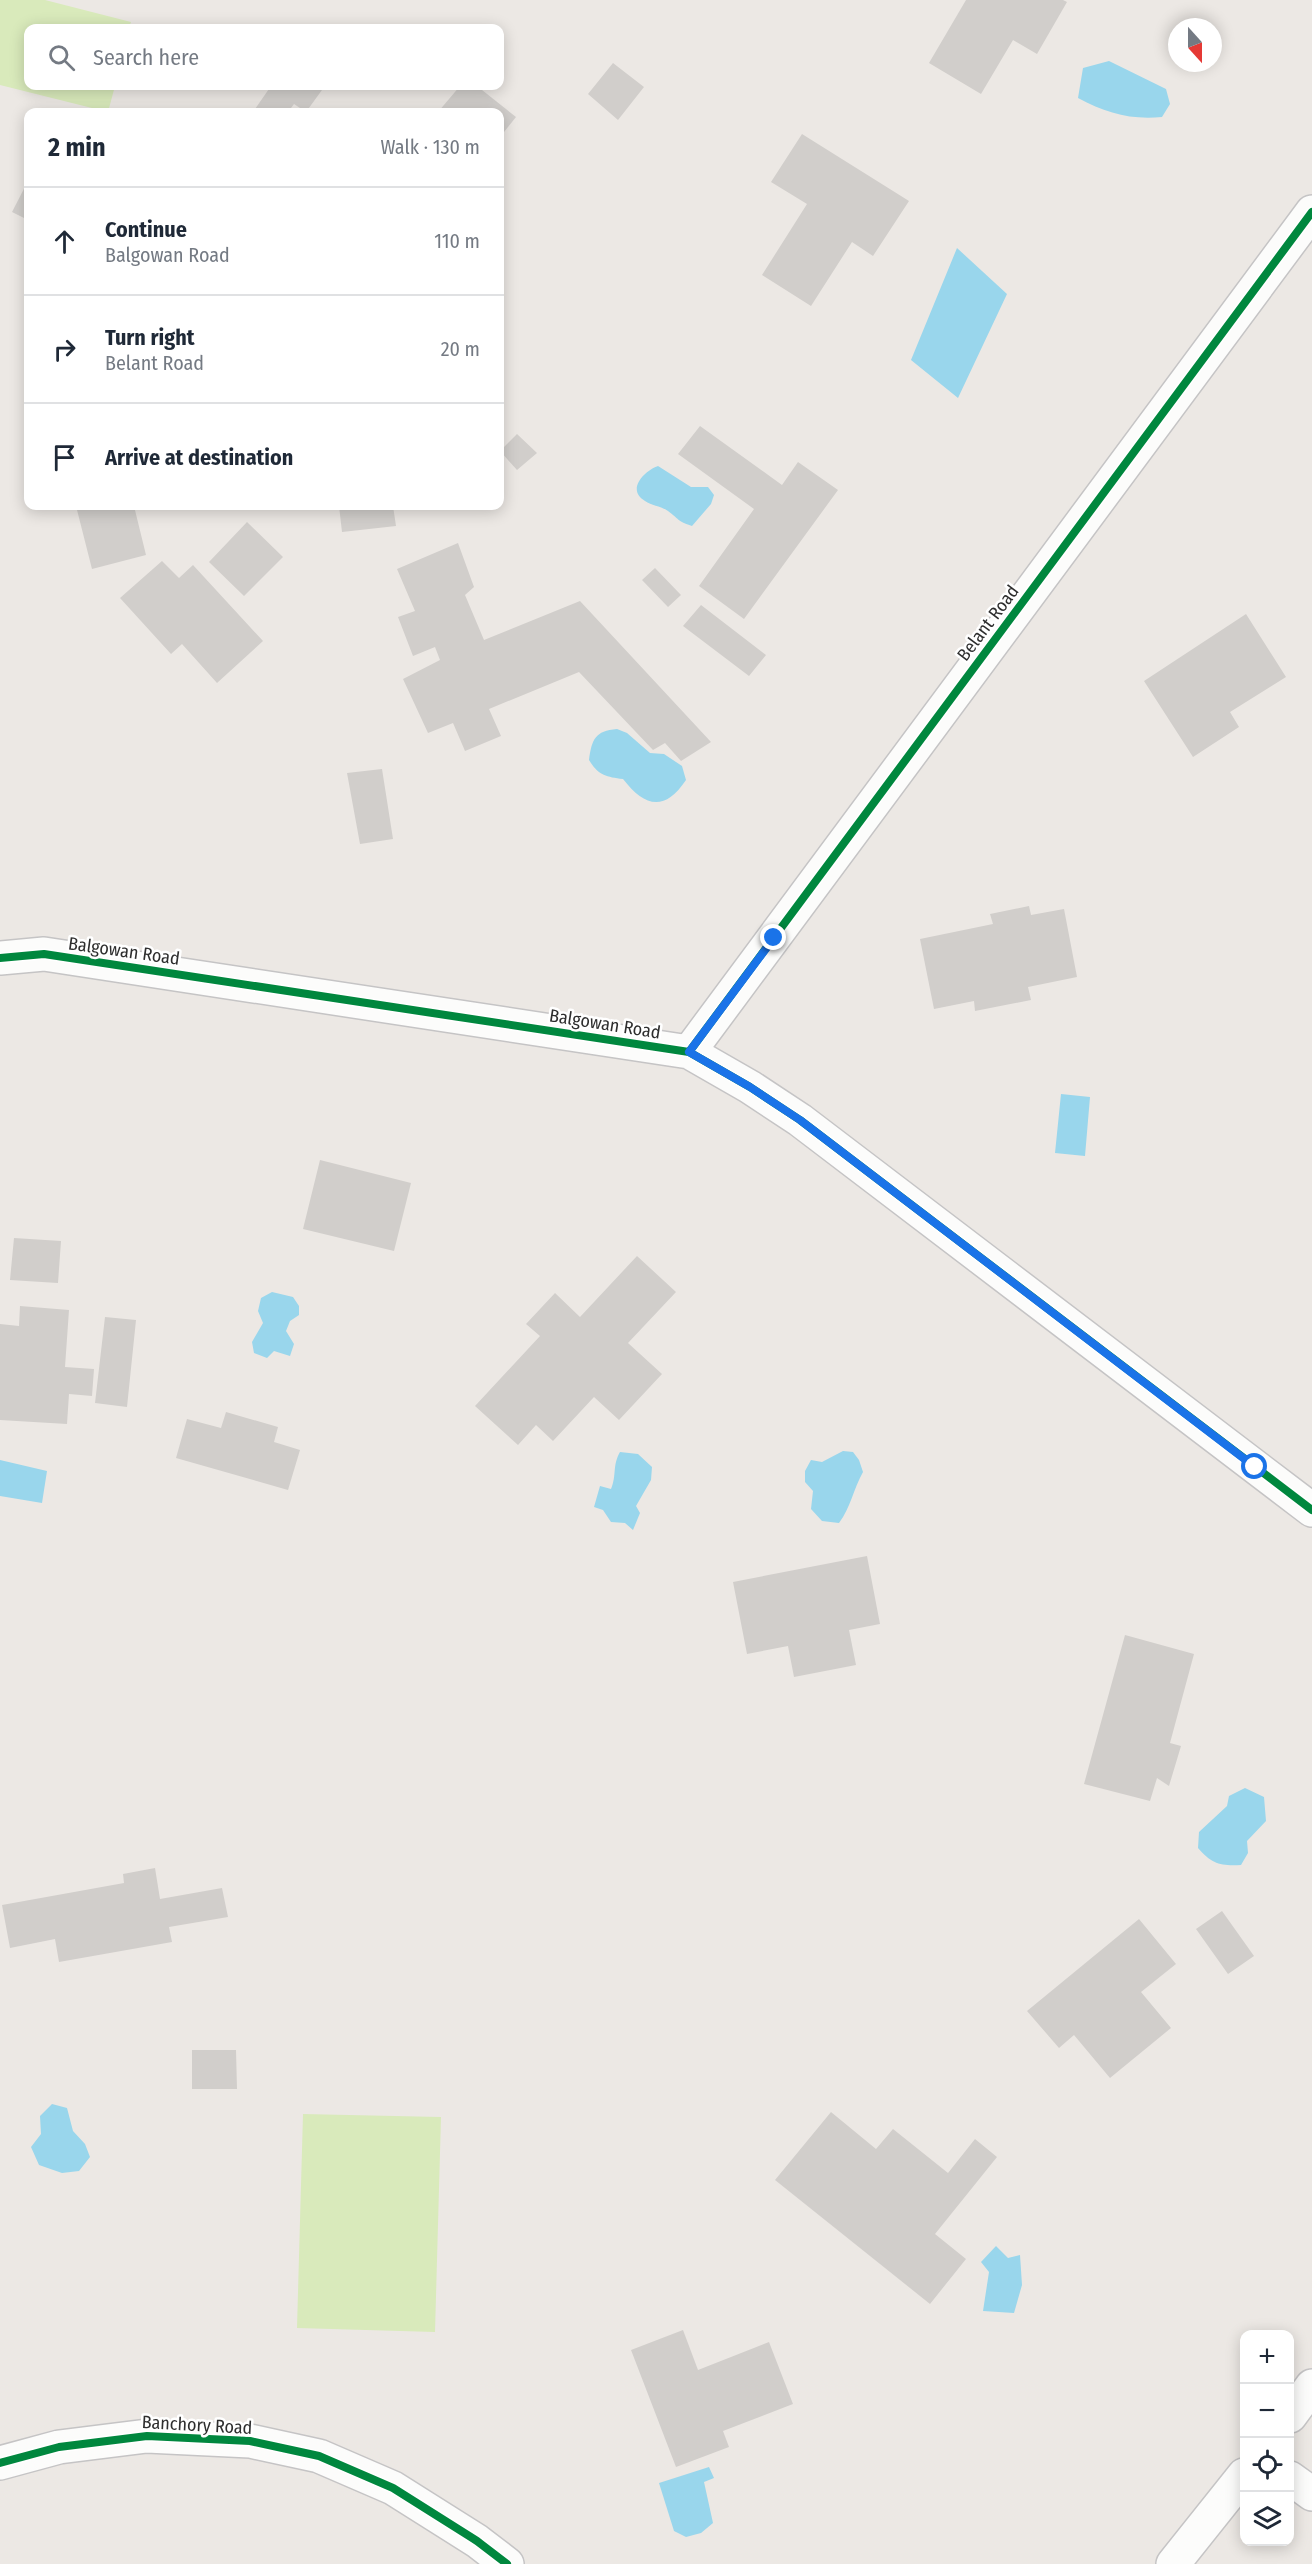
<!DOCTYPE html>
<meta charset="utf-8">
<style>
body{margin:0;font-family:"Fira Sans Condensed",sans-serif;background:#f2f2f3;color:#1f2937}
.controls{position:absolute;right:18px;bottom:18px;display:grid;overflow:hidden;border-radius:12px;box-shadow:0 3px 15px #0003}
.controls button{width:54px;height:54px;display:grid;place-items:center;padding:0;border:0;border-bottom:2px solid #e0e1e3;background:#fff;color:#1f2937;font:30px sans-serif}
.compass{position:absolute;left:1168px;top:18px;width:54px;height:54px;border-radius:50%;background:#fff;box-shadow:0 3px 15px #0003;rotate:159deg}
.stop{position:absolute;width:18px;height:18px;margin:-14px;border:4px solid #1a73e8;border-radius:50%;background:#fff}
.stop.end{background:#1a73e8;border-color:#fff;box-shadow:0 2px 6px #0008}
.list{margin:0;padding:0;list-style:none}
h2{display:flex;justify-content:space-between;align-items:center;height:78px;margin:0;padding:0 24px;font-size:26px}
h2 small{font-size:20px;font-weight:400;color:#747a83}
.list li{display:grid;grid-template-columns:39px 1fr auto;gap:18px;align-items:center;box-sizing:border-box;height:108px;padding:0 24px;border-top:2px solid #e0e1e3}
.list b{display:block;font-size:22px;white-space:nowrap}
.list p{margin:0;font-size:20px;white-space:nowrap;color:#747a83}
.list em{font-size:20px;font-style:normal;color:#747a83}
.icon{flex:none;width:33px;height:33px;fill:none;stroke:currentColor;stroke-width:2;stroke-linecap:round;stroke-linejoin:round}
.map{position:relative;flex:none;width:1312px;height:2564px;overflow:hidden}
.search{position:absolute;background:#fff;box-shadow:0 3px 15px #0003;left:24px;top:24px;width:480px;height:66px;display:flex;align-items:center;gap:15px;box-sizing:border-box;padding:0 21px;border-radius:12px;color:#747a83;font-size:22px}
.panel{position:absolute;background:#fff;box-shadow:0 3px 15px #0003;left:24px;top:108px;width:480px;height:402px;border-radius:12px}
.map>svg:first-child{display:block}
.pitch{fill:#d9eabb}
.water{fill:#99d6ec}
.building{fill:#d1cecb}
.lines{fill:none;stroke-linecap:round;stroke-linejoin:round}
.minor-casing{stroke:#c5c4c5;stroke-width:36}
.tertiary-casing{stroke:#c5c4c5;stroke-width:36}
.minor{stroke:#fcfcfb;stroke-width:33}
.tertiary{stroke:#fcfcfb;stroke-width:33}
.cycleway-casing{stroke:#fff;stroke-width:11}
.cycleway{stroke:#00873e;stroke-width:8}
.route{stroke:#1a73e8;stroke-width:8}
.labels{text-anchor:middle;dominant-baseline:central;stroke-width:5;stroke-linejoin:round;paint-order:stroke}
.street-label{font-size:18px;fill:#2e2e2e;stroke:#fff}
</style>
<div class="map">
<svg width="1312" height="2564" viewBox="0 0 1312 2564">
<rect width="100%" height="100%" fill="#ece8e4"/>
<!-- pitch -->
<path class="pitch" d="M0 0H45L131 22 129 28H28V86H115L108 112 0 85Z
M303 2114 441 2117 435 2332 297 2328Z"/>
<!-- water -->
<path class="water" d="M1109 61 1166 89 1170 104 1162 117C1130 120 1106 113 1078 98L1083 68Z
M957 248 1007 294 958 398 911 360Z
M658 466 691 487H708L714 495 711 504 692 526C677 521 679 519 668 511 661 506 652 506 645 501 626 490 644 471 658 466Z
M617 729 627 733 650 753 664 754 682 766 686 780C664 813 644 806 623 779 606 777 598 775 589 760 592 739 595 731 617 729Z
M1061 1094 1090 1097 1085 1156 1055 1153Z
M272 1292 293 1297 299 1306V1315L290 1321 286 1331 294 1344 290 1356 274 1351 267 1358 254 1353 252 1342 263 1323 258 1311 261 1298Z
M843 1451 853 1452 859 1460 863 1472C853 1490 851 1507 839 1523L822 1521 811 1509 813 1491 805 1482V1471L811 1460 822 1462Z
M620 1452 638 1454 652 1467 651 1480 636 1506 640 1513 633 1530 625 1523 611 1522 603 1510 594 1507 600 1486 611 1489C617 1475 612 1466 620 1452Z
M0 1460 47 1471 42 1503 0 1496Z
M1245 1788 1264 1797 1266 1821 1247 1841 1248 1853 1241 1865C1220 1866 1212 1864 1198 1848L1199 1832 1227 1806 1229 1796Z
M52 2104 67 2108 73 2131 85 2144 90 2157 79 2171 62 2173 39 2165 31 2147 41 2134 40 2116Z
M996 2246 1008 2258 1020 2255 1022 2285 1014 2313 983 2311 989 2272 981 2262Z
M709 2467 714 2478 704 2482 713 2523 701 2533 686 2537 674 2531 659 2483Z"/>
<!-- building -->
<path class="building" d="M966 0H1063L1067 2 1037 54 1013 40 981 94 929 63Z
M613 63 644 87 618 120 588 94Z
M271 86H316L322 90 306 112 294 104 288 112H253Z
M460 86H477L516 117 500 137V112H438Z
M802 134 909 201 873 256 852 242 811 306 762 275 807 204 771 182Z
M28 181V220L12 212Z
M700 426 782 485 798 462 838 490 744 619 699 586 754 509 678 454Z
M517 434 537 453 517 470 500 451Z
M76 506H134L146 555 92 569Z
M339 506H393L396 526 342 532Z
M247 522 283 557 244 596 209 562Z
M458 543 474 587 465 595 484 640 580 601 711 742 681 761 665 743 653 750 579 672 489 709 501 736 465 751 453 723 428 733 403 679 440 660 435 647 413 656 398 617 415 611 397 569Z
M162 561 179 578 193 565 263 641 217 683 182 644 171 654 120 598Z
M655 568 681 595 668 607 642 580Z
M701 605 766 655 749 676 683 626Z
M1246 614 1286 677 1230 712 1239 727 1193 757 1144 681Z
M382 769 393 839 360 844 347 773Z
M1029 906 1031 915 1064 909 1077 977 1028 987 1031 1000 975 1011 974 1001 934 1009 920 939 993 924 990 914Z
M320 1160 411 1183 394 1251 303 1229Z
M14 1238 61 1241 58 1283 10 1280Z
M637 1256 676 1292 628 1343 662 1374 619 1420 594 1397 553 1441 536 1425 518 1445 475 1406 540 1336 526 1324 555 1293 580 1317Z
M20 1306 69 1310 65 1367 94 1369 92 1396 69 1394 67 1424 0 1420V1324L19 1326Z
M105 1317 136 1320 127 1407 95 1403Z
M226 1412 278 1427 274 1442 300 1450 288 1490 176 1458 187 1419 221 1428Z
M867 1556 880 1624 849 1630 856 1665 794 1677 788 1646 747 1654 733 1582Z
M1125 1635 1194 1654 1170 1743 1181 1746 1169 1786 1157 1778 1150 1801 1084 1784Z
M155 1868 160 1899 222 1888 228 1917 169 1927 172 1942 59 1962 55 1939 10 1948 2 1905 124 1883 123 1874Z
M1222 1911 1254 1956 1228 1974 1196 1929Z
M1139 1919 1176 1964 1141 1992 1171 2028 1110 2078 1074 2035 1059 2048 1027 2011Z
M192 2050H236L237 2089H192Z
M831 2112 876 2149 893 2129 948 2173 975 2139 997 2157 935 2234 966 2259 930 2304 775 2180Z
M683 2330 698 2370 769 2342 793 2404 723 2431 729 2447 676 2467 631 2350Z"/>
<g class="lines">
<defs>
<path id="minor" d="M0 958 44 954 689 1052 750 1087 800 1120 1312 1510
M689 1052 1312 212
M0 2463 59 2447 147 2436 250 2441 319 2456 393 2488 477 2541 507 2564
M1290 2478 1312 2494"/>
<path id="tertiary" d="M1290 2416 1312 2386
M1173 2564 1244 2475"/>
</defs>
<!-- minor casing -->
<use href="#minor" class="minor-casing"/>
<!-- tertiary casing -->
<use href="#tertiary" class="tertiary-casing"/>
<!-- minor -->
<use href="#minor" class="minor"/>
<!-- tertiary -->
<use href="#tertiary" class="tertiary"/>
<defs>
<path id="cycleway" d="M0 958 44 954 689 1052 750 1087 800 1120 1312 1510
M689 1052 1312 212
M0 2463 59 2447 147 2436 250 2441 319 2456 393 2488 477 2541 507 2564"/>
</defs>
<!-- cycleway casing -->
<use href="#cycleway" class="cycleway-casing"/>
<!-- cycleway -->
<use href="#cycleway" class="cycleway"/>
</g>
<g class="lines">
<!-- route -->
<path class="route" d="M774 938 689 1052 750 1087 800 1120 1255 1467"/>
</g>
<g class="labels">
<!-- street labels -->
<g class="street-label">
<text transform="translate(988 623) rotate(-53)">Belant Road</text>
<text transform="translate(124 951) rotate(8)">Balgowan Road</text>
<text transform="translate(605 1024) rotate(9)">Balgowan Road</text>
<text transform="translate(197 2425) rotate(3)">Banchory Road</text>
</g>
</g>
</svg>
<div class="controls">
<button>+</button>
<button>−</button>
<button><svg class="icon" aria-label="locate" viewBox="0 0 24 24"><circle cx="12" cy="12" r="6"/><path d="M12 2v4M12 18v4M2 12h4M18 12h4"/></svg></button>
<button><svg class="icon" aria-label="layers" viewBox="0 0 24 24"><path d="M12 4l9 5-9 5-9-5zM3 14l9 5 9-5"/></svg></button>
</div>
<svg class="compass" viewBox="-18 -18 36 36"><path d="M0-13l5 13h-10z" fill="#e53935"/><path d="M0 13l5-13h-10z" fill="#747a83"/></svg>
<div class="stop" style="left:1255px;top:1467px"></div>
<div class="stop end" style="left:774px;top:938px"></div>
<div class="search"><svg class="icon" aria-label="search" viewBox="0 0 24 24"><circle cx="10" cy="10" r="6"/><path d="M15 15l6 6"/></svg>Search here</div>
<section class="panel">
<h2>2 min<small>Walk · 130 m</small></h2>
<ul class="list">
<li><svg class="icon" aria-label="ahead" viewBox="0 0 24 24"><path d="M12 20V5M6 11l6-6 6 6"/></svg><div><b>Continue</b><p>Balgowan Road</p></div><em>110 m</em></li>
<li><svg class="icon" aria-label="right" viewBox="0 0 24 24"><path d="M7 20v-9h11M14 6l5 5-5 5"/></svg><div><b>Turn right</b><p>Belant Road</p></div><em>20 m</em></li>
<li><svg class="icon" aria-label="arrive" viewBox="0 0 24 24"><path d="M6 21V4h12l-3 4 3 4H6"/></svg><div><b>Arrive at destination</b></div></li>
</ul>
</section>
</div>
